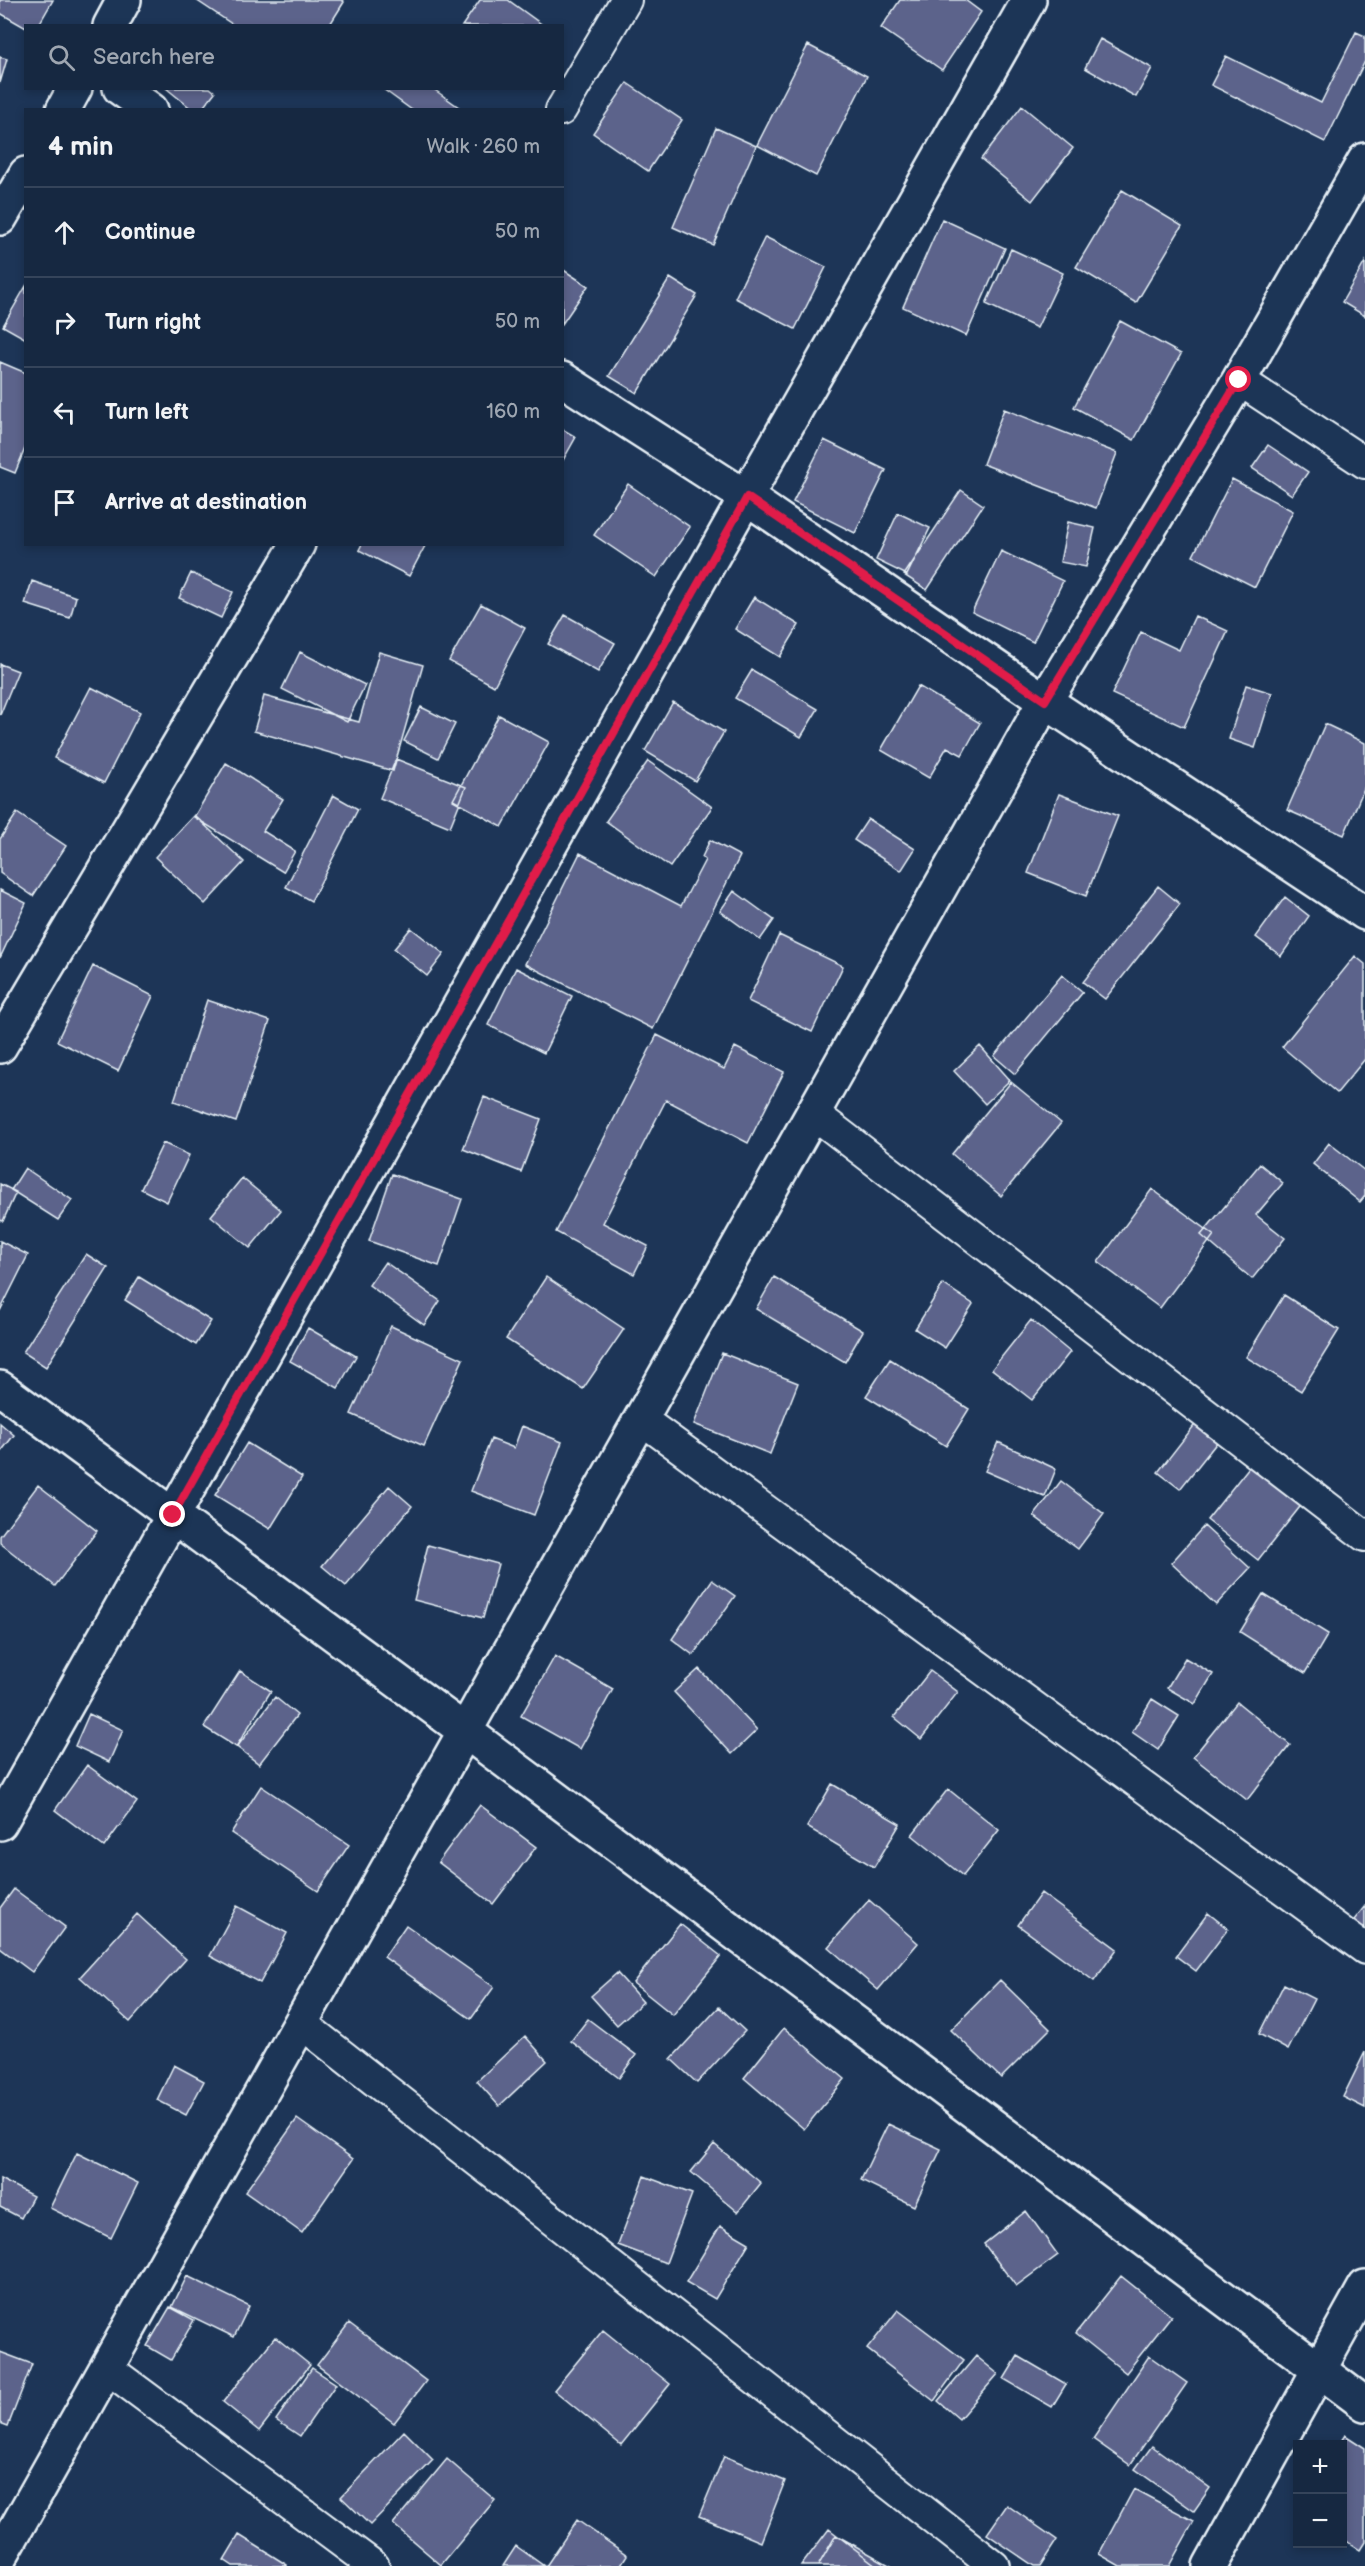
<!DOCTYPE html>
<meta charset="utf-8">
<style>
body{margin:0;font-family:"Balsamiq Sans",sans-serif;background:#23344c;color:#f1f3f6}
.controls{position:absolute;right:18px;bottom:18px;display:grid;overflow:hidden;border-radius:0px;box-shadow:0 3px 9px #0003}
.controls button{width:54px;height:54px;display:grid;place-items:center;padding:0;border:0;border-bottom:2px solid #35445a;background:#162841;color:#f1f3f6;font:30px sans-serif}
.stop{position:absolute;width:18px;height:18px;margin:-14px;border:4px solid #e11d48;border-radius:50%;background:#fff}
.stop.end{background:#e11d48;border-color:#fff;box-shadow:0 2px 6px #0008}
.list{margin:0;padding:0;list-style:none}
h2{display:flex;justify-content:space-between;align-items:center;height:78px;margin:0;padding:0 24px;font-size:26px}
h2 small{font-size:20px;font-weight:400;color:#9ea6b1}
.list li{display:grid;grid-template-columns:39px 1fr auto;gap:18px;align-items:center;box-sizing:border-box;height:90px;padding:0 24px;border-top:2px solid #35445a}
.list b{display:block;font-size:22px;white-space:nowrap}
.list em{font-size:20px;font-style:normal;color:#9ea6b1}
.icon{flex:none;width:33px;height:33px;fill:none;stroke:currentColor;stroke-width:2;stroke-linecap:round;stroke-linejoin:round}
.map{position:relative;flex:none;width:1365px;height:2566px;overflow:hidden}
.search{position:absolute;background:#162841;box-shadow:0 3px 9px #0003;left:24px;top:24px;width:540px;height:66px;display:flex;align-items:center;gap:15px;box-sizing:border-box;padding:0 21px;border-radius:0px;color:#9ea6b1;font-size:22px}
.panel{position:absolute;background:#162841;box-shadow:0 3px 9px #0003;left:24px;top:108px;width:540px;height:438px;border-radius:0px}
.map>svg:first-child{display:block}
.building{fill:#5c648b;stroke:#e8f1f8;stroke-width:1.5}
.lines{fill:none;stroke-linecap:round;stroke-linejoin:round}
.service-casing{stroke:#e8f1f8;stroke-width:34}
.minor-casing{stroke:#e8f1f8;stroke-width:38}
.tertiary-casing{stroke:#e8f1f8;stroke-width:38}
.service{stroke:#1d3557;stroke-width:30}
.minor{stroke:#1d3557;stroke-width:33}
.tertiary{stroke:#1d3557;stroke-width:33}
.route{stroke:#e11d48;stroke-width:8}
</style>
<div class="map">
<svg width="1365" height="2566" viewBox="0 0 1365 2566">
<rect width="100%" height="100%" fill="#1d3557"/>
<filter id="ink" filterUnits="userSpaceOnUse"><feTurbulence type="fractalNoise" baseFrequency=".0167" numOctaves="2"/><feDisplacementMap in="SourceGraphic" scale="12" xChannelSelector="R" yChannelSelector="G"/><feConvolveMatrix kernelMatrix="1 2 1 2 8 2 1 2 1" color-interpolation-filters="sRGB"/></filter>
<g filter="url(#ink)">
<!-- building -->
<path class="building" d="M0 0H53L38 26H26V28L0 13Z
M0 0H53L38 26H26V28L0 13Z
M196 0H342L344 2 329 26H235Z
M480 0H508L544 26H462Z
M480 0H508L544 26H462Z
M900 0H965L981 12 942 70 881 28Z
M900 0H965L981 12 942 70 881 28Z
M1356 32 1365 36V61L1325 142 1211 85 1226 56 1321 103Z
M1356 32 1365 36V61L1325 142 1211 85 1226 56 1321 103Z
M1100 39 1152 68 1136 97 1085 68Z
M1100 39 1152 68 1136 97 1085 68Z
M808 45 867 76 816 176 757 145Z
M808 45 867 76 816 176 757 145Z
M0 57 7 59 0 83Z
M0 57 7 59 0 83Z
M627 83 682 120 648 171 593 133Z
M627 83 682 120 648 171 593 133Z
M166 88H210L215 92 201 110H193Z
M166 88H210L215 92 201 110H193Z
M432 88 463 110H412L383 89Z
M432 88 463 110H412L383 89Z
M1022 106 1073 148 1032 201 981 159Z
M1022 106 1073 148 1032 201 981 159Z
M716 128 756 146 713 245 673 227Z
M716 128 756 146 713 245 673 227Z
M1122 190 1182 226 1136 303 1076 267Z
M1122 190 1182 226 1136 303 1076 267Z
M942 219 1005 248 966 336 903 307Z
M942 219 1005 248 966 336 903 307Z
M765 237 826 267 795 329 735 298Z
M765 237 826 267 795 329 735 298Z
M1011 249 1063 273 1037 328 986 304Z
M1011 249 1063 273 1037 328 986 304Z
M1365 262V316L1342 302Z
M1365 262V316L1342 302Z
M562 269 588 286 562 324Z
M562 269 588 286 562 324Z
M670 278 697 295 637 393 609 376Z
M670 278 697 295 637 393 609 376Z
M26 286V339L3 326Z
M26 286V339L3 326Z
M1120 321 1181 354 1134 440 1074 407Z
M1120 321 1181 354 1134 440 1074 407Z
M0 362 26 373V446L15 473 0 467Z
M0 362 26 373V446L15 473 0 467Z
M1004 409 1117 453 1096 508 983 464Z
M1004 409 1117 453 1096 508 983 464Z
M562 429 576 437 562 462Z
M562 429 576 437 562 462Z
M824 440 886 470 855 533 793 502Z
M824 440 886 470 855 533 793 502Z
M1268 445 1308 472 1292 495 1252 468Z
M1268 445 1308 472 1292 495 1252 468Z
M1232 479 1293 511 1255 587 1193 556Z
M1232 479 1293 511 1255 587 1193 556Z
M628 484 690 527 656 577 594 535Z
M628 484 690 527 656 577 594 535Z
M961 490 983 505 927 590 904 575Z
M961 490 983 505 927 590 904 575Z
M898 513 930 528 907 575 876 560Z
M898 513 930 528 907 575 876 560Z
M1068 522 1095 528 1086 567 1060 562Z
M1068 522 1095 528 1086 567 1060 562Z
M362 544H426L409 576 359 550Z
M362 544H426L409 576 359 550Z
M1001 551 1063 581 1033 642 972 612Z
M1001 551 1063 581 1033 642 972 612Z
M191 573 233 592 221 618 179 598Z
M191 573 233 592 221 618 179 598Z
M32 581 76 597 70 618 25 604Z
M32 581 76 597 70 618 25 604Z
M754 597 799 625 780 657 735 629Z
M754 597 799 625 780 657 735 629Z
M481 604 525 628 494 686 449 661Z
M481 604 525 628 494 686 449 661Z
M565 615 615 643 598 672 548 644Z
M565 615 615 643 598 672 548 644Z
M1195 616 1228 631 1184 727 1112 694 1141 632 1179 650Z
M1195 616 1228 631 1184 727 1112 694 1141 632 1179 650Z
M300 652 365 685 347 722 282 689Z
M300 652 365 685 347 722 282 689Z
M379 652 423 665 393 771 254 731 264 696 359 722Z
M379 652 423 665 393 771 254 731 264 696 359 722Z
M0 664 18 671 0 715Z
M0 664 18 671 0 715Z
M752 670 818 709 801 737 735 698Z
M752 670 818 709 801 737 735 698Z
M1246 685 1272 693 1255 748 1229 739Z
M1246 685 1272 693 1255 748 1229 739Z
M918 686 980 723 962 755 947 747 929 778 881 750Z
M918 686 980 723 962 755 947 747 929 778 881 750Z
M91 687 140 712 104 783 54 758Z
M91 687 140 712 104 783 54 758Z
M673 702 724 732 695 781 645 751Z
M673 702 724 732 695 781 645 751Z
M421 707 455 724 438 758 404 741Z
M421 707 455 724 438 758 404 741Z
M499 715 549 742 502 827 453 800Z
M499 715 549 742 502 827 453 800Z
M1325 724 1365 743V786L1344 835 1287 810Z
M1325 724 1365 743V786L1344 835 1287 810Z
M396 759 466 787 450 827 380 798Z
M396 759 466 787 450 827 380 798Z
M648 761 712 807 670 867 606 821Z
M648 761 712 807 670 867 606 821Z
M226 763 283 799 263 831 295 851 283 872 194 817Z
M226 763 283 799 263 831 295 851 283 872 194 817Z
M1059 794 1118 816 1086 896 1028 873Z
M1059 794 1118 816 1086 896 1028 873Z
M333 795 358 809 311 901 286 887Z
M333 795 358 809 311 901 286 887Z
M17 813 66 846 33 896 0 873V839Z
M17 813 66 846 33 896 0 873V839Z
M194 815 244 862 205 904 155 857Z
M194 815 244 862 205 904 155 857Z
M868 819 915 849 901 871 854 840Z
M868 819 915 849 901 871 854 840Z
M710 840 740 856 653 1029 525 964 580 853 681 906 705 860 702 857Z
M710 840 740 856 653 1029 525 964 580 853 681 906 705 860 702 857Z
M1158 886 1180 904 1105 999 1083 982Z
M1158 886 1180 904 1105 999 1083 982Z
M0 890 26 903 0 958Z
M0 890 26 903 0 958Z
M734 891 774 920 760 940 720 911Z
M734 891 774 920 760 940 720 911Z
M1285 897 1309 916 1281 956 1256 937Z
M1285 897 1309 916 1281 956 1256 937Z
M411 928 444 954 427 976 394 949Z
M411 928 444 954 427 976 394 949Z
M779 935 843 966 812 1032 748 1001Z
M779 935 843 966 812 1032 748 1001Z
M1355 956 1365 964V1059L1337 1093 1282 1047Z
M1355 956 1365 964V1059L1337 1093 1282 1047Z
M93 966 153 996 118 1071 57 1041Z
M93 966 153 996 118 1071 57 1041Z
M516 968 572 996 544 1053 488 1025Z
M516 968 572 996 544 1053 488 1025Z
M1062 975 1083 992 1015 1074 994 1056Z
M1062 975 1083 992 1015 1074 994 1056Z
M207 1000 270 1021 236 1122 174 1101Z
M207 1000 270 1021 236 1122 174 1101Z
M657 1035 724 1069 735 1047 784 1072 748 1143 666 1100 603 1223 648 1246 634 1274 556 1232Z
M657 1035 724 1069 735 1047 784 1072 748 1143 666 1100 603 1223 648 1246 634 1274 556 1232Z
M980 1046 1010 1080 985 1104 954 1071Z
M980 1046 1010 1080 985 1104 954 1071Z
M1011 1082 1061 1123 1001 1196 952 1154Z
M1011 1082 1061 1123 1001 1196 952 1154Z
M484 1097 541 1119 521 1172 463 1149Z
M484 1097 541 1119 521 1172 463 1149Z
M163 1143 189 1155 167 1202 141 1189Z
M163 1143 189 1155 167 1202 141 1189Z
M1329 1143 1365 1171V1196L1360 1202 1313 1164Z
M1329 1143 1365 1171V1196L1360 1202 1313 1164Z
M1260 1164 1283 1183 1256 1215 1285 1238 1252 1279 1201 1235Z
M1260 1164 1283 1183 1256 1215 1285 1238 1252 1279 1201 1235Z
M25 1168 72 1200 58 1220 11 1190Z
M25 1168 72 1200 58 1220 11 1190Z
M392 1174 462 1199 439 1266 369 1241Z
M392 1174 462 1199 439 1266 369 1241Z
M242 1178 281 1210 250 1248 211 1216Z
M242 1178 281 1210 250 1248 211 1216Z
M0 1184 16 1192 3 1221 0 1220Z
M0 1184 16 1192 3 1221 0 1220Z
M1152 1189 1214 1235 1160 1308 1098 1262Z
M1152 1189 1214 1235 1160 1308 1098 1262Z
M0 1241 28 1255 0 1311Z
M0 1241 28 1255 0 1311Z
M86 1254 108 1268 46 1367 23 1352Z
M86 1254 108 1268 46 1367 23 1352Z
M385 1262 440 1301 424 1325 369 1285Z
M385 1262 440 1301 424 1325 369 1285Z
M139 1277 211 1321 196 1345 125 1300Z
M139 1277 211 1321 196 1345 125 1300Z
M546 1277 624 1329 583 1389 506 1339Z
M546 1277 624 1329 583 1389 506 1339Z
M774 1277 863 1331 845 1362 756 1309Z
M774 1277 863 1331 845 1362 756 1309Z
M943 1284 973 1304 945 1348 915 1329Z
M943 1284 973 1304 945 1348 915 1329Z
M1284 1295 1339 1330 1301 1391 1246 1357Z
M1284 1295 1339 1330 1301 1391 1246 1357Z
M1031 1320 1070 1352 1032 1400 992 1369Z
M1031 1320 1070 1352 1032 1400 992 1369Z
M391 1326 463 1359 424 1446 351 1414Z
M391 1326 463 1359 424 1446 351 1414Z
M308 1328 356 1356 338 1388 290 1361Z
M308 1328 356 1356 338 1388 290 1361Z
M722 1353 798 1383 770 1454 694 1424Z
M722 1353 798 1383 770 1454 694 1424Z
M890 1359 969 1409 946 1446 866 1396Z
M890 1359 969 1409 946 1446 866 1396Z
M1200 1418 1222 1436 1180 1489 1158 1472Z
M1200 1418 1222 1436 1180 1489 1158 1472Z
M0 1423 14 1435 0 1453Z
M0 1423 14 1435 0 1453Z
M522 1426 562 1442 534 1515 471 1491 491 1439 514 1448Z
M522 1426 562 1442 534 1515 471 1491 491 1439 514 1448Z
M998 1442 1056 1469 1045 1497 985 1471Z
M998 1442 1056 1469 1045 1497 985 1471Z
M247 1443 302 1477 270 1529 215 1495Z
M247 1443 302 1477 270 1529 215 1495Z
M1253 1462 1303 1503 1258 1560 1207 1520Z
M1253 1462 1303 1503 1258 1560 1207 1520Z
M1061 1481 1104 1514 1078 1549 1034 1516Z
M1061 1481 1104 1514 1078 1549 1034 1516Z
M38 1485 97 1531 55 1586 0 1543V1536Z
M38 1485 97 1531 55 1586 0 1543V1536Z
M389 1486 412 1506 346 1586 322 1566Z
M389 1486 412 1506 346 1586 322 1566Z
M1204 1526 1250 1568 1216 1605 1171 1563Z
M1204 1526 1250 1568 1216 1605 1171 1563Z
M428 1545 498 1564 483 1618 414 1600Z
M428 1545 498 1564 483 1618 414 1600Z
M712 1580 735 1596 693 1655 672 1639Z
M712 1580 735 1596 693 1655 672 1639Z
M1263 1594 1328 1634 1305 1673 1240 1632Z
M1263 1594 1328 1634 1305 1673 1240 1632Z
M555 1656 613 1689 580 1749 521 1716Z
M555 1656 613 1689 580 1749 521 1716Z
M1185 1658 1213 1674 1195 1704 1167 1688Z
M1185 1658 1213 1674 1195 1704 1167 1688Z
M699 1669 757 1730 732 1754 674 1692Z
M699 1669 757 1730 732 1754 674 1692Z
M240 1671 271 1691 236 1747 204 1727Z
M240 1671 271 1691 236 1747 204 1727Z
M930 1671 958 1692 921 1739 894 1717Z
M930 1671 958 1692 921 1739 894 1717Z
M275 1697 297 1715 259 1764 237 1747Z
M275 1697 297 1715 259 1764 237 1747Z
M1152 1699 1179 1716 1158 1750 1132 1732Z
M1152 1699 1179 1716 1158 1750 1132 1732Z
M1237 1702 1290 1745 1247 1800 1193 1757Z
M1237 1702 1290 1745 1247 1800 1193 1757Z
M89 1714 123 1730 109 1762 75 1746Z
M89 1714 123 1730 109 1762 75 1746Z
M87 1765 137 1802 104 1847 55 1810Z
M87 1765 137 1802 104 1847 55 1810Z
M832 1784 900 1824 874 1867 807 1827Z
M832 1784 900 1824 874 1867 807 1827Z
M261 1786 349 1845 318 1891 231 1833Z
M261 1786 349 1845 318 1891 231 1833Z
M948 1789 999 1830 963 1876 912 1835Z
M948 1789 999 1830 963 1876 912 1835Z
M480 1805 536 1847 493 1904 438 1862Z
M480 1805 536 1847 493 1904 438 1862Z
M14 1889 65 1927 32 1972 0 1948V1908Z
M14 1889 65 1927 32 1972 0 1948V1908Z
M1041 1893 1117 1949 1094 1981 1018 1925Z
M1041 1893 1117 1949 1094 1981 1018 1925Z
M869 1900 918 1943 878 1990 828 1947Z
M869 1900 918 1943 878 1990 828 1947Z
M237 1906 287 1933 260 1983 210 1956Z
M237 1906 287 1933 260 1983 210 1956Z
M1365 1906V1928L1354 1920Z
M1365 1906V1928L1354 1920Z
M1208 1913 1228 1929 1196 1971 1176 1956Z
M1208 1913 1228 1929 1196 1971 1176 1956Z
M137 1914 186 1959 130 2022 80 1977Z
M137 1914 186 1959 130 2022 80 1977Z
M680 1924 721 1956 673 2015 633 1983Z
M680 1924 721 1956 673 2015 633 1983Z
M406 1925 494 1987 471 2019 384 1957Z
M406 1925 494 1987 471 2019 384 1957Z
M617 1973 643 2002 617 2025 591 1996Z
M617 1973 643 2002 617 2025 591 1996Z
M1000 1980 1050 2029 1001 2078 951 2030Z
M1000 1980 1050 2029 1001 2078 951 2030Z
M1284 1984 1314 1999 1288 2050 1259 2034Z
M1284 1984 1314 1999 1288 2050 1259 2034Z
M719 2007 745 2031 697 2083 671 2059Z
M719 2007 745 2031 697 2083 671 2059Z
M588 2019 636 2055 619 2078 571 2041Z
M588 2019 636 2055 619 2078 571 2041Z
M784 2028 845 2079 804 2129 744 2078Z
M784 2028 845 2079 804 2129 744 2078Z
M525 2036 547 2061 499 2106 477 2081Z
M525 2036 547 2061 499 2106 477 2081Z
M1365 2052V2108L1343 2097Z
M1365 2052V2108L1343 2097Z
M174 2065 204 2081 186 2115 157 2100Z
M174 2065 204 2081 186 2115 157 2100Z
M297 2119 353 2159 302 2233 245 2192Z
M297 2119 353 2159 302 2233 245 2192Z
M888 2124 941 2149 914 2206 861 2180Z
M888 2124 941 2149 914 2206 861 2180Z
M714 2144 761 2183 738 2212 691 2172Z
M714 2144 761 2183 738 2212 691 2172Z
M77 2153 138 2183 111 2238 50 2208Z
M77 2153 138 2183 111 2238 50 2208Z
M644 2176 692 2194 666 2263 618 2245Z
M644 2176 692 2194 666 2263 618 2245Z
M0 2179 33 2196 21 2218 0 2207Z
M0 2179 33 2196 21 2218 0 2207Z
M1026 2211 1058 2255 1016 2286 984 2244Z
M1026 2211 1058 2255 1016 2286 984 2244Z
M720 2226 749 2243 715 2299 686 2282Z
M720 2226 749 2243 715 2299 686 2282Z
M187 2276 249 2306 234 2337 172 2307Z
M187 2276 249 2306 234 2337 172 2307Z
M1121 2276 1171 2316 1126 2373 1076 2333Z
M1121 2276 1171 2316 1126 2373 1076 2333Z
M170 2307 194 2320 171 2360 147 2346Z
M170 2307 194 2320 171 2360 147 2346Z
M898 2310 964 2360 934 2401 867 2349Z
M898 2310 964 2360 934 2401 867 2349Z
M349 2323 426 2381 394 2423 317 2365Z
M349 2323 426 2381 394 2423 317 2365Z
M603 2330 670 2384 621 2445 554 2390Z
M603 2330 670 2384 621 2445 554 2390Z
M275 2337 310 2365 259 2431 223 2402Z
M275 2337 310 2365 259 2431 223 2402Z
M0 2352 32 2364 8 2426 0 2423Z
M0 2352 32 2364 8 2426 0 2423Z
M976 2356 998 2374 959 2419 938 2401Z
M976 2356 998 2374 959 2419 938 2401Z
M1018 2356 1066 2384 1052 2407 1004 2379Z
M1018 2356 1066 2384 1052 2407 1004 2379Z
M1149 2356 1187 2383 1130 2465 1093 2439Z
M1149 2356 1187 2383 1130 2465 1093 2439Z
M312 2368 336 2384 300 2436 276 2420Z
M312 2368 336 2384 300 2436 276 2420Z
M404 2431 433 2460 370 2525 341 2497Z
M404 2431 433 2460 370 2525 341 2497Z
M1345 2435 1365 2448V2542L1360 2550 1342 2538V2444H1339Z
M1345 2435 1365 2448V2542L1360 2550 1342 2538V2444H1339Z
M1152 2446 1210 2488 1194 2511 1135 2469Z
M1152 2446 1210 2488 1194 2511 1135 2469Z
M724 2456 785 2481 761 2542 699 2516Z
M724 2456 785 2481 761 2542 699 2516Z
M447 2459 495 2500 441 2565 393 2524Z
M447 2459 495 2500 441 2565 393 2524Z
M1134 2489 1194 2521 1169 2566H1120L1099 2554Z
M1134 2489 1194 2521 1169 2566H1120L1099 2554Z
M1007 2505 1057 2540 1040 2566H1034L987 2534Z
M1007 2505 1057 2540 1040 2566H1034L987 2534Z
M577 2520 627 2555 620 2566H546Z
M577 2520 627 2555 620 2566H546Z
M829 2529 877 2566H801Z
M239 2535 287 2565V2566H233L224 2560Z
M239 2535 287 2565V2566H233L224 2560Z
M836 2535 891 2566H818Z
M516 2546 544 2566H503Z
M516 2546 544 2566H503Z"/>
<g class="lines">
<defs>
<path id="service" d="M561 110 626 0
M1239 380 1365 463
M813 1113 1365 1536
M641 1419 1365 1949
M301 2023 994 2566
M107 2368 374 2566"/>
<path id="minor" d="M120 88 151 110
M562 379 746 497 1045 701 1365 913
M0 1046 298 544
M0 1388 465 1731 1365 2404
M0 1823 746 497 1029 0
M0 2557 1045 701 1239 380 1365 160
M1210 2566 1365 2287"/>
<path id="tertiary" d="M110 26 124 0
M63 110 75 88
M0 218 26 174"/>
</defs>
<!-- service casing -->
<use href="#service" class="service-casing"/>
<!-- minor casing -->
<use href="#minor" class="minor-casing"/>
<!-- tertiary casing -->
<use href="#tertiary" class="tertiary-casing"/>
<!-- service -->
<use href="#service" class="service"/>
<!-- minor -->
<use href="#minor" class="minor"/>
<!-- tertiary -->
<use href="#tertiary" class="tertiary"/>
</g>
</g>
<g class="lines" filter="url(#ink)">
<!-- route -->
<path class="route" d="M173 1515 747 497 1045 701 1239 380"/>
</g>
</svg>
<div class="controls">
<button>+</button>
<button>−</button>
</div>
<div class="stop" style="left:1239px;top:380px"></div>
<div class="stop end" style="left:173px;top:1515px"></div>
<div class="search"><svg class="icon" aria-label="search" viewBox="0 0 24 24"><circle cx="10" cy="10" r="6"/><path d="M15 15l6 6"/></svg>Search here</div>
<section class="panel">
<h2>4 min<small>Walk · 260 m</small></h2>
<ul class="list">
<li><svg class="icon" aria-label="ahead" viewBox="0 0 24 24"><path d="M12 20V5M6 11l6-6 6 6"/></svg><div><b>Continue</b></div><em>50 m</em></li>
<li><svg class="icon" aria-label="right" viewBox="0 0 24 24"><path d="M7 20v-9h11M14 6l5 5-5 5"/></svg><div><b>Turn right</b></div><em>50 m</em></li>
<li><svg class="icon" aria-label="left" viewBox="0 0 24 24"><path d="M17 20v-9H6M10 6l-5 5 5 5"/></svg><div><b>Turn left</b></div><em>160 m</em></li>
<li><svg class="icon" aria-label="arrive" viewBox="0 0 24 24"><path d="M6 21V4h12l-3 4 3 4H6"/></svg><div><b>Arrive at destination</b></div></li>
</ul>
</section>
</div>
